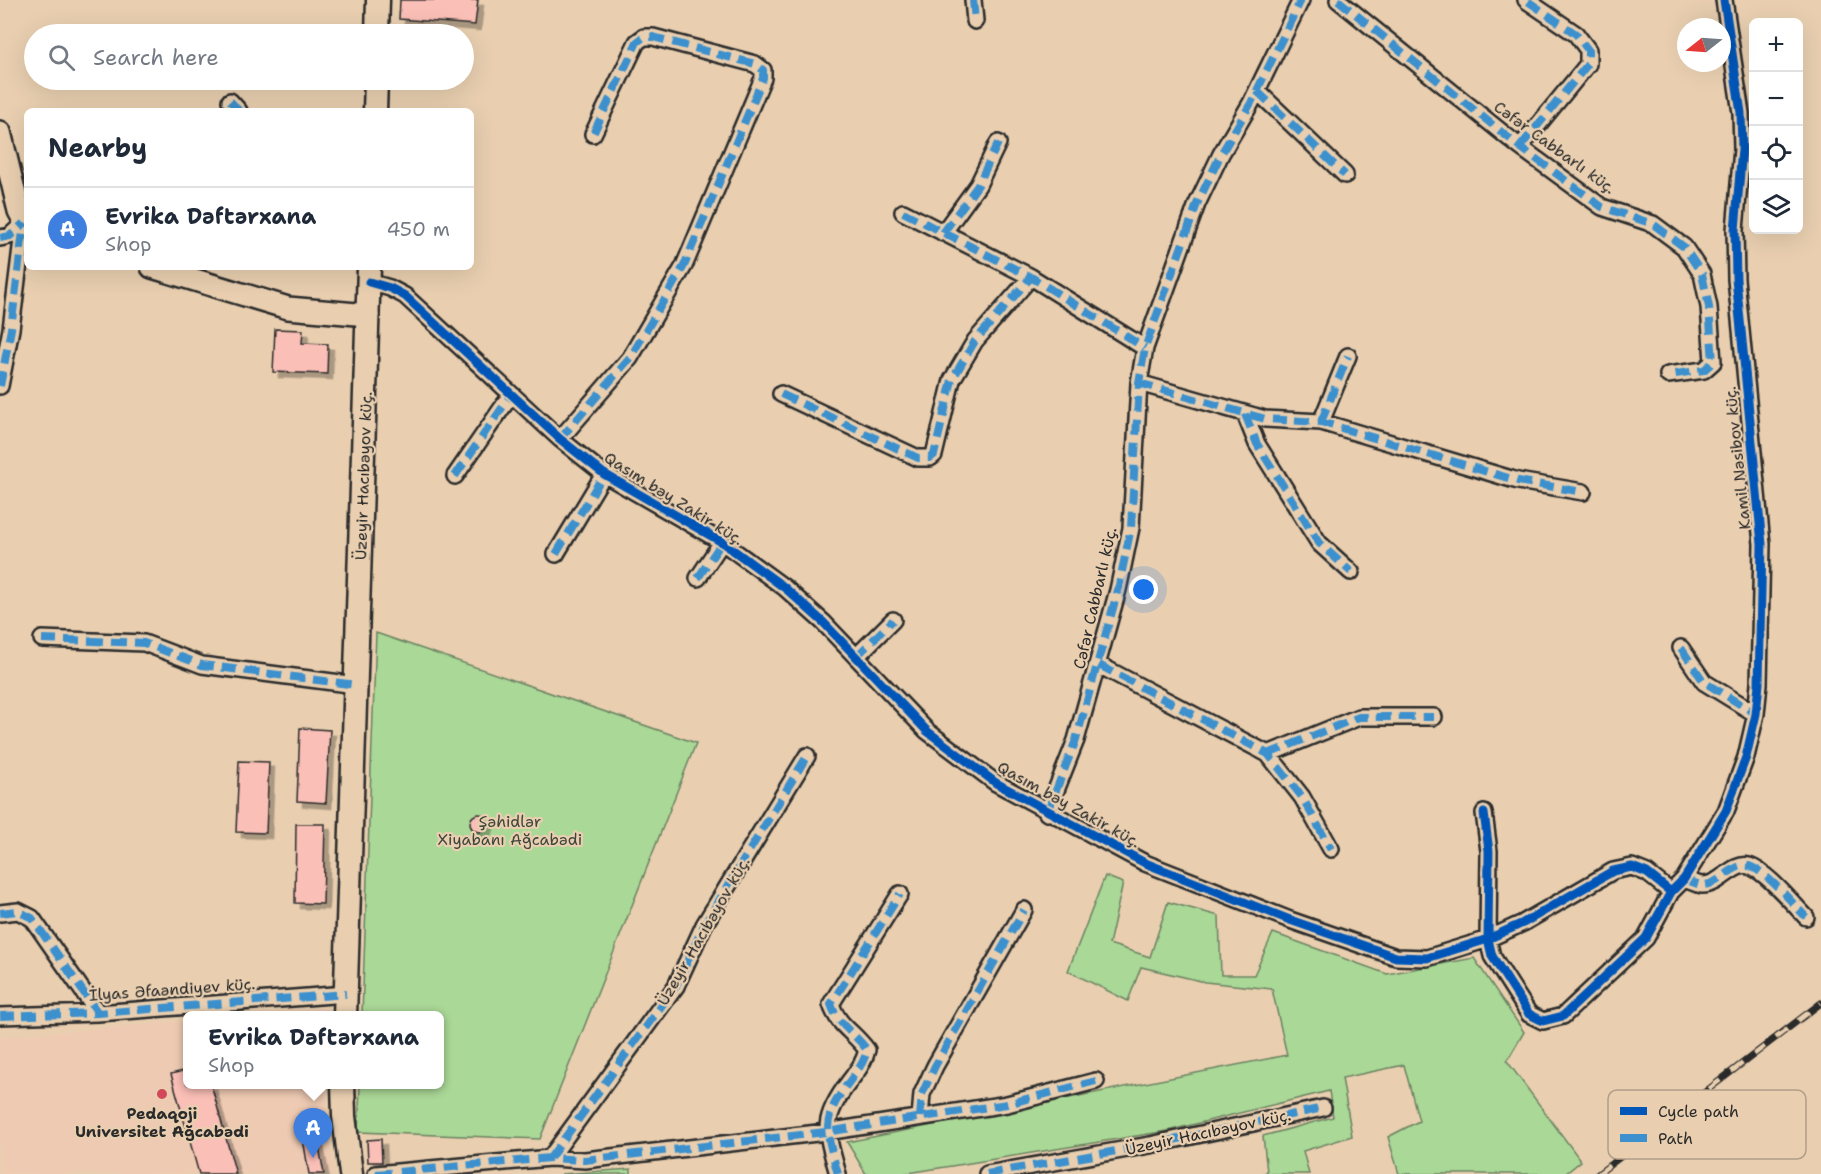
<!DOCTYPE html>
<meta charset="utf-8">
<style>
body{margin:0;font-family:"Shantell Sans",sans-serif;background:#f2f2f3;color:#1f2937}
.controls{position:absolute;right:18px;top:18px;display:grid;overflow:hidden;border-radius:9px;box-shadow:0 6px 24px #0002}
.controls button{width:54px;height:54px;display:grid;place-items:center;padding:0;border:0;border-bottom:2px solid #e0e1e3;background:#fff;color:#1f2937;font:30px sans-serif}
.compass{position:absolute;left:1677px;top:18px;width:54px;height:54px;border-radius:50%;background:#fff;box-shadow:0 6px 24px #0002;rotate:253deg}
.you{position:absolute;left:1144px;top:590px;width:21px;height:21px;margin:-15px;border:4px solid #fff;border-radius:50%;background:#1a73e8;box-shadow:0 0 0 9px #1a73e833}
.badge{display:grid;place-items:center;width:39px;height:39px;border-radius:50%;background:#0f766e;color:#fff;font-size:20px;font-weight:700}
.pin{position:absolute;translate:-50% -50px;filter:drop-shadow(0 2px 3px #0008)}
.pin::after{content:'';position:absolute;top:32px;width:21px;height:18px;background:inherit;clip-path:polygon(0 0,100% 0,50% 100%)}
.popup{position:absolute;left:183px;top:1011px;width:261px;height:78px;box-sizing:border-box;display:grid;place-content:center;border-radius:9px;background:#fff;filter:drop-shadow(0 2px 4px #0005);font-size:20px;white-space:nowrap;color:#747a83}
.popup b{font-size:22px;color:#1f2937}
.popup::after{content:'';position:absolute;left:50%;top:100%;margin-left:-12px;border:12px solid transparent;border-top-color:#fff}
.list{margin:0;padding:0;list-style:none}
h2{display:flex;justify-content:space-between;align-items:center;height:78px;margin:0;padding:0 24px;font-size:26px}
h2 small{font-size:20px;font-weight:400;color:#747a83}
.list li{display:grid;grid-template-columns:39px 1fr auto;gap:18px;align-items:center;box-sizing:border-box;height:84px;padding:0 24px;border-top:2px solid #e0e1e3}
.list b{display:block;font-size:22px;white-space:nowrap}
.list p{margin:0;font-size:20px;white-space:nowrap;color:#747a83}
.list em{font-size:20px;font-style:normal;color:#747a83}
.icon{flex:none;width:33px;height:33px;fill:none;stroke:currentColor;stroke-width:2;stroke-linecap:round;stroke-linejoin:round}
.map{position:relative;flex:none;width:1821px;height:1174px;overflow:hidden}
.search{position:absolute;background:#fff;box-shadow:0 6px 24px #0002;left:24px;top:24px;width:450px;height:66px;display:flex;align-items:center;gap:15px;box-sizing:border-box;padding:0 21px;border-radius:33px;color:#747a83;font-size:22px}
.panel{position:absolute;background:#fff;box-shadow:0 6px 24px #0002;left:24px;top:108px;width:450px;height:162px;border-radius:9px}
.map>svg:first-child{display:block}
.built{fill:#eecab2}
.green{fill:#aad897;stroke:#6a8261;stroke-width:1.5}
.building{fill:#fabfb6;stroke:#2b2b2b;stroke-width:1.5;filter:url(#shadow)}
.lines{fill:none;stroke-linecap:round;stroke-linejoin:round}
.street-casing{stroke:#2b2b2b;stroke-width:20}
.secondary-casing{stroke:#2b2b2b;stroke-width:26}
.primary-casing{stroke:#2b2b2b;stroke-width:27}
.street{stroke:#e9cfb0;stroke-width:15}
.secondary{stroke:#e9cfb0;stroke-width:21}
.primary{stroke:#e9cfb0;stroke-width:22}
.rail-casing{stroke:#2b2b2b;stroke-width:7}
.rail{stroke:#e9cfb0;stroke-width:4.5;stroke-dasharray:14;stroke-linecap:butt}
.quiet{stroke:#3b90cd;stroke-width:8;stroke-dasharray:15 8;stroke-linecap:butt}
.cycleway-casing{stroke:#e9cfb0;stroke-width:13}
.cycleway{stroke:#0057b8;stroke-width:9}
.poi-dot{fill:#d1495b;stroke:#e9cfb0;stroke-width:2}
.labels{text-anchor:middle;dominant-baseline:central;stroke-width:4.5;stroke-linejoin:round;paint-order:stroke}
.street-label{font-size:16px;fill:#2b2b2b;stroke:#e9cfb0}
.park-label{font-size:16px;fill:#3e453b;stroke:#e9cfb0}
.poi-label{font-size:16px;font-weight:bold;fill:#2b2b2b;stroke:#e9cfb0}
.key{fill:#e9cfb0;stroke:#b09e88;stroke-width:1.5}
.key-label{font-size:16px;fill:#2b2b2b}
</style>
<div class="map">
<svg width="1821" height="1174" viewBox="0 0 1821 1174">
<defs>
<filter id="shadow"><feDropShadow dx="5.5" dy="5.5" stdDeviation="0" flood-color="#0004"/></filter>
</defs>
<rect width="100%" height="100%" fill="#e9cfb0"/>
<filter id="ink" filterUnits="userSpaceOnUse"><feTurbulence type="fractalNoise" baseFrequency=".0167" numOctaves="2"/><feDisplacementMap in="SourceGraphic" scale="12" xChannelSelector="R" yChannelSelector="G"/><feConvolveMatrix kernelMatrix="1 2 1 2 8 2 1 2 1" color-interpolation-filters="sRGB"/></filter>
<g filter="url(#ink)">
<!-- built -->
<path class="built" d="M325 1008 324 1015H244Z
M187 1021V1084L324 1085 333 1174H0V1037Z"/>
<!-- green -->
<path class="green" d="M376 633 696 743 540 1139 358 1132 360 1085 439 1084V1016L362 1015Z
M1105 876 1123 883 1109 944 1150 957 1168 902 1219 916 1221 975H1254L1273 933 1387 974 1474 958 1524 1032 1507 1061 1581 1161 1565 1174H1399L1388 1137 1419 1121 1404 1065 1342 1078 1352 1136 1303 1151 1309 1174H1262L1267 1172 1263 1136 1333 1117 1329 1091 1167 1131 902 1174H866L847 1142 1287 1055 1272 989 1205 982 1141 967 1128 1001 1068 971Z
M631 1169V1174H561Z"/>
<!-- building -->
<path class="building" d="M400 0H478L475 25 399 19Z
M275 329 303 330 302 343 328 344 327 374 273 372Z
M300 728 330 730 326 803 297 801Z
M239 761 269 762 266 833 236 832Z
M470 823a9 9 0 1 1 18 0a9 9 0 1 1-18 0Z
M296 824H325L323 904 295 903Z
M187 1070V1084H211L236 1174H199L171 1074Z
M317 1136 324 1174H309L303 1139Z
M381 1139 382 1162H368L367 1140Z"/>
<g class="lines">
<defs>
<path id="street" d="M973 0 975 21
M1338 0 1520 147 1602 207 1653 224 1684 247 1702 274 1709 307 1713 362 1704 370 1668 375
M1257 91 1345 175
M230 101 239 111
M1520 147 1588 64V50L1576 34 1526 0
M903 212 1031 277 1145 348
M943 233 978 185 998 143
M0 238 10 236 24 223
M369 282 390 288 405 296 560 439 604 474 722 542 785 588 823 622 927 731 996 783 1145 863 1290 920 1396 957 1427 958 1488 939 1523 923 1613 871 1632 867 1647 873 1671 892
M1139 383 1265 419 1321 422 1518 481 1583 492
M0 386 11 329 24 223
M781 394 918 458H930L934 455 952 380 975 341 1031 277
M1245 414 1257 444 1319 543 1351 572
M1321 422 1348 356
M560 439 630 358 684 266 763 78V70L755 64 653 37H644L637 42 593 134
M455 476 511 395
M556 554 604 474
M698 578 722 542
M42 639 144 643 202 665 356 685
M1681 648 1704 682 1756 714
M856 657 893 620
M1099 665 1268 754 1302 797 1331 849
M1268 754 1359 717H1434
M1047 813 1076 740 1118 590 1131 528 1139 383 1145 348 1197 204 1221 154 1251 103 1301 0
M1484 813 1489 851 1488 939 1492 956 1529 1014 1543 1021 1563 1016 1646 938 1671 892 1684 879 1726 811 1746 757 1756 714 1759 684 1762 544 1736 279 1735 230 1742 149 1741 113 1724 0
M1684 879C1690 881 1696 884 1702 885 1720 886 1732 862 1749 866 1766 871 1793 904 1806 917
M0 913 18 911 32 918 98 1013
M0 1016 98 1013 346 994
M920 1117 922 1094 935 1066 1024 910
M550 1158 676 986 704 925 807 756
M376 1174 550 1158 585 1160 826 1132 1007 1104 1096 1081
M838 1174C826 1131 820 1120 849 1082 857 1071 864 1063 867 1050 853 1031 838 1026 831 1004L900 894
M987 1174 1150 1145 1323 1108"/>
<path id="secondary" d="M0 132 19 211 27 226
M152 267 288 308 368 315"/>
<path id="primary" d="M377 34 378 0
M375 111 376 80
M345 1016 369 267
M343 1084 344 1116 351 1174"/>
</defs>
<!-- street casing -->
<use href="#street" class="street-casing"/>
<!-- secondary casing -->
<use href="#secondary" class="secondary-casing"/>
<!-- primary casing -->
<use href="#primary" class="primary-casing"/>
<!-- street -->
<use href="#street" class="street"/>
<!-- secondary -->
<use href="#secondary" class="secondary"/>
<!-- primary -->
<use href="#primary" class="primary"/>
<defs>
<path id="rail" d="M1598 1174 1821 1003"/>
</defs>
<!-- rail casing -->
<use href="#rail" class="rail-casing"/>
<!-- rail -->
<use href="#rail" class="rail"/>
<!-- quiet -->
<path class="quiet" d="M973 0 975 21
M1338 0 1520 147 1602 207 1653 224 1684 247 1702 274 1709 307 1713 362 1704 370 1668 375
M1257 91 1345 175
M230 101 239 111
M1520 147 1588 64V50L1576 34 1526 0
M903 212 1031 277 1145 348
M943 233 978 185 998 143
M0 238 10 236 24 223
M1139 383 1265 419 1321 422 1518 481 1583 492
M0 386 11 329 24 223
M781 394 918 458H930L934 455 952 380 975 341 1031 277
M1245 414 1257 444 1319 543 1351 572
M1321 422 1348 356
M560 439 630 358 684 266 763 78V70L755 64 653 37H644L637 42 593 134
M455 476 511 395
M556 554 604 474
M698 578 722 542
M42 639 144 643 202 665 356 685
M1681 648 1704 682 1756 714
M856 657 893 620
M1099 665 1268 754 1302 797 1331 849
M1268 754 1359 717H1434
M1047 813 1076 740 1118 590 1131 528 1139 383 1145 348 1197 204 1221 154 1251 103 1301 0
M1684 879C1690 881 1696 884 1702 885 1720 886 1732 862 1749 866 1766 871 1793 904 1806 917
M0 913 18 911 32 918 98 1013
M0 1016 98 1013 346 994
M920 1117 922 1094 935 1066 1024 910
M550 1158 676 986 704 925 807 756
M376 1174 550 1158 585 1160 826 1132 1007 1104 1096 1081
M838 1174C826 1131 820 1120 849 1082 857 1071 864 1063 867 1050 853 1031 838 1026 831 1004L900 894
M987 1174 1150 1145 1323 1108"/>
<defs>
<path id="cycleway" d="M369 282 390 288 405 296 560 439 604 474 722 542 785 588 823 622 927 731 996 783 1145 863 1290 920 1396 957 1427 958 1488 939 1523 923 1613 871 1632 867 1647 873 1671 892
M1484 813 1489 851 1488 939 1492 956 1529 1014 1543 1021 1563 1016 1646 938 1671 892 1684 879 1726 811 1746 757 1756 714 1759 684 1762 544 1736 279 1735 230 1742 149 1741 113 1724 0"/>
</defs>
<!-- cycleway casing -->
<use href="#cycleway" class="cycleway-casing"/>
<!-- cycleway -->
<use href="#cycleway" class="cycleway"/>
</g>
</g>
<!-- markers -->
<circle class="poi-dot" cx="162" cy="1094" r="6"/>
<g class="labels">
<!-- street labels -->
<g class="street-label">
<text transform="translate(1555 147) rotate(36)">Cəfər Cabbarlı küç.</text>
<text transform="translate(1737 458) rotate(-96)">Kamil Nəsibov küç.</text>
<text transform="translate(363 476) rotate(-88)">Üzeyir Hacıbəyov küç.</text>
<text transform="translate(674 498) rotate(32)">Qasım bəy Zakir küç.</text>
<text transform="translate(1095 598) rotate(-77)">Cəfər Cabbarlı küç.</text>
<text transform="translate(1069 804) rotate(29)">Qasım bəy Zakir küç.</text>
<text transform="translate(703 931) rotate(-60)">Üzeyir Hacıbəyov küç.</text>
<text transform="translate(172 989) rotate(-4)">İlyas Əfaəndiyev küç.</text>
<text transform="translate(1208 1132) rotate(-12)">Üzeyir Hacıbəyov küç.</text>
</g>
<!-- park labels -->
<g class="park-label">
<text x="510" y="821">Şəhidlər<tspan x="510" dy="18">Xiyabanı Ağcabədi</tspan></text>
</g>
<!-- poi labels -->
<g class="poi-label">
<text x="162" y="1113">Pedaqoji<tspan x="162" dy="18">Universitet Ağcabədi</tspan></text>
</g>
</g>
<!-- legend -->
<rect x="1608" y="1090" width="198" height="69" rx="9" class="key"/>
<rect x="1620" y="1107" width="27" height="8" fill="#0057b8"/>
<rect x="1620" y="1134" width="27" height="8" fill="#3b90cd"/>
<g class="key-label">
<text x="1658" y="1117">Cycle path</text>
<text x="1658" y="1144">Path</text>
</g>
</svg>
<div class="controls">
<button>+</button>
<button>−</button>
<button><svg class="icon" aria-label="locate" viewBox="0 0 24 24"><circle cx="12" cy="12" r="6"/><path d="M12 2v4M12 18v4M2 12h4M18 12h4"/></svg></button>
<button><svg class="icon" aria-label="layers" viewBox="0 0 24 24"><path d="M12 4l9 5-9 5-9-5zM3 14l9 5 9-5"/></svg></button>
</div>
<svg class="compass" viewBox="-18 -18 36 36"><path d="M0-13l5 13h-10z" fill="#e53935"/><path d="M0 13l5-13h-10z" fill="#747a83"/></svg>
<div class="you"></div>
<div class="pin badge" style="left:313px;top:1158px;background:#3f7fe0">A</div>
<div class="popup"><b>Evrika Dəftərxana</b>Shop</div>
<div class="search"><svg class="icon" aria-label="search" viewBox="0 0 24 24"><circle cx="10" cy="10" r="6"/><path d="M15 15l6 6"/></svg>Search here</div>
<section class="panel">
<h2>Nearby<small></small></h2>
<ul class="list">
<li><span class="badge" style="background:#3f7fe0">A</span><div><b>Evrika Dəftərxana</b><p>Shop</p></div><em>450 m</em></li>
</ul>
</section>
</div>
